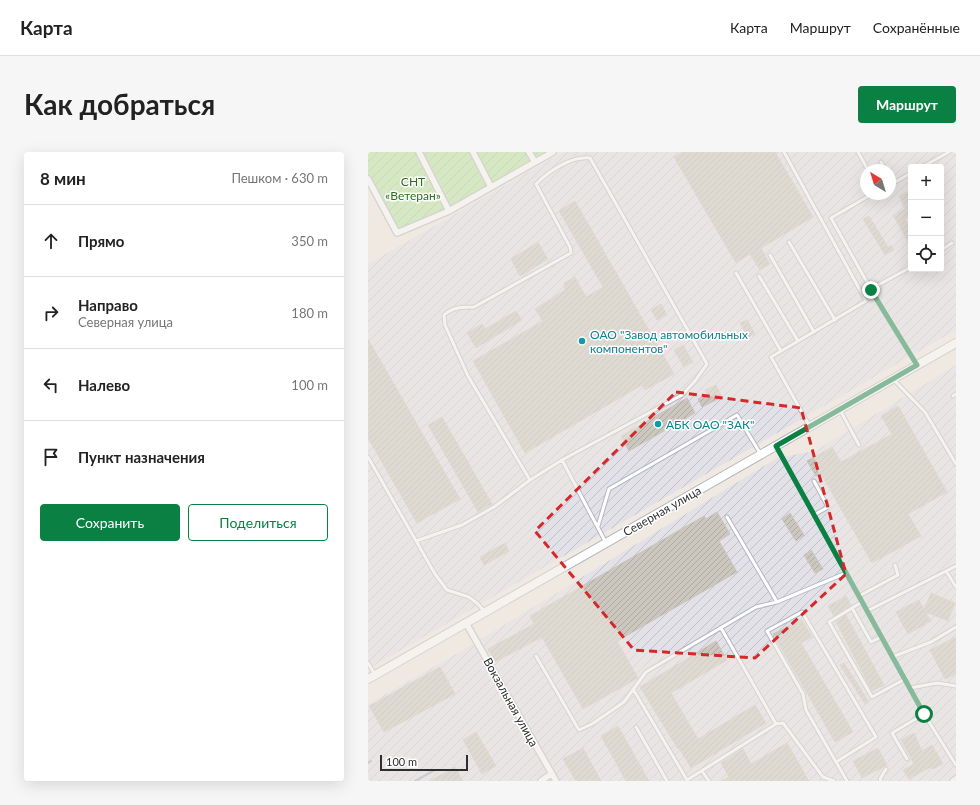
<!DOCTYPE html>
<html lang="ru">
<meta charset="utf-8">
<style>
body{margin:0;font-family:Lato,sans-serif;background:#f6f6f6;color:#222}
.controls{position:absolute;right:12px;top:12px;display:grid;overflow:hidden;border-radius:4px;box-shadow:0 4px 16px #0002}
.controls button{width:36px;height:36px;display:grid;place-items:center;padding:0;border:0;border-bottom:1px solid #e0e0e0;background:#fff;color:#222;font:20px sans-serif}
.compass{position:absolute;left:492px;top:12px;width:36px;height:36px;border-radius:50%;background:#fff;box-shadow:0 4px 16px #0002;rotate:322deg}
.scale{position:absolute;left:12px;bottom:10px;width:88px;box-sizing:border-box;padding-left:4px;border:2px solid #2e2e2e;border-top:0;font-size:11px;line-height:14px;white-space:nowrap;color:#2e2e2e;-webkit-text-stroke:3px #fff;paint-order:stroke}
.stop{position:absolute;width:12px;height:12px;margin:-9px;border:3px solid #0b8043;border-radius:50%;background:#fff}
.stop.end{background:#0b8043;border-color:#fff;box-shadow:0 1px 4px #0008}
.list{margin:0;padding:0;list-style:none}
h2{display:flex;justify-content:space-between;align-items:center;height:52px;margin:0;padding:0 16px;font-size:17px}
h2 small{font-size:13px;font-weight:400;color:#767676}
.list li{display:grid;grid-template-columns:26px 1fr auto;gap:12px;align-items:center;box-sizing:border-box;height:72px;padding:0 16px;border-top:1px solid #e0e0e0}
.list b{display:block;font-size:15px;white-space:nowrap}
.list p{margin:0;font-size:13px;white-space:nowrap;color:#767676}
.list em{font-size:13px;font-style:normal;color:#767676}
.actions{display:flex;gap:8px;padding:12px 16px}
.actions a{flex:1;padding:9px 0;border:1px solid #0b8043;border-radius:4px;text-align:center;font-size:14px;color:#0b8043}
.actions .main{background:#0b8043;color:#fff}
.icon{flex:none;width:22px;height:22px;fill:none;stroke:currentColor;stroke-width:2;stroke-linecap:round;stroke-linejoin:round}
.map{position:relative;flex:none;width:588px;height:629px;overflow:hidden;border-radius:4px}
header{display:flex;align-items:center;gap:24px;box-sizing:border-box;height:56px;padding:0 20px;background:#fff;border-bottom:1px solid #e0e0e0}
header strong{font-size:19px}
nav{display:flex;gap:22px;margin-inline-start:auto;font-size:14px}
.intro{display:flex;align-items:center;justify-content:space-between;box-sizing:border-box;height:96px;padding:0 24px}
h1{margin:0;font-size:28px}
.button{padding:10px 18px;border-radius:4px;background:#0b8043;color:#fff;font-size:14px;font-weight:700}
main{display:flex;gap:24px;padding:0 24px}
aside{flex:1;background:#fff;border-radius:4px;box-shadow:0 4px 16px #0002}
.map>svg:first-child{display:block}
.industrial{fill:url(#industrial-furrows);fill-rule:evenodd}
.garden{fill:url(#garden-furrows)}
.building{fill:url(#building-hatch);stroke:#cbc5ba}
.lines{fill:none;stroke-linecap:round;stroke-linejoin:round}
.service-casing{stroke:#b4b7c1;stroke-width:5}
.minor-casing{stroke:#b4b7c1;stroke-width:8}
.secondary-casing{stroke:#b4b7c1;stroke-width:10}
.service{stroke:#fff;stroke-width:3}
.minor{stroke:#fff;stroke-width:5.5}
.secondary{stroke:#fff;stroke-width:8}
.rail{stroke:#a3a6b8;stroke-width:2}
.route{stroke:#0b8043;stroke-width:5}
.marked{fill:none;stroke:#d62828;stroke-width:3;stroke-dasharray:8 5;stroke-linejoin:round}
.culture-dot{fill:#0f9aa8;stroke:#fff;stroke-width:1.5}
.labels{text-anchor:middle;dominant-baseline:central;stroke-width:3;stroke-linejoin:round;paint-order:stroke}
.park-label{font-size:12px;fill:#2c6e1b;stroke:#fff}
.culture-label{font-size:12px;fill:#0d838f;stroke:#fff;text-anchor:start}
.street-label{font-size:12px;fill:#2e2e2e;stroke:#fff}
</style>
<header>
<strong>Карта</strong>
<nav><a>Карта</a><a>Маршрут</a><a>Сохранённые</a></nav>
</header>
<div class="intro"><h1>Как добраться</h1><a class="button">Маршрут</a></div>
<main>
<aside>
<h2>8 мин<small>Пешком · 630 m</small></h2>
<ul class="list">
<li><svg class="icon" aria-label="ahead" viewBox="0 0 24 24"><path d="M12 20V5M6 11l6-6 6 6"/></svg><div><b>Прямо</b></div><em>350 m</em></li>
<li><svg class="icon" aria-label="right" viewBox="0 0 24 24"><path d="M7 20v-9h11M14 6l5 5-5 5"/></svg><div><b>Направо</b><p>Северная улица</p></div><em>180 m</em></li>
<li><svg class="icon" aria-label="left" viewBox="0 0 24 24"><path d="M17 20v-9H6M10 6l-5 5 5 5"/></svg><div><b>Налево</b></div><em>100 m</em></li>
<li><svg class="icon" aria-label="arrive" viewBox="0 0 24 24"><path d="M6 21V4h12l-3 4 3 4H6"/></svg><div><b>Пункт назначения</b></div></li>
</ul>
<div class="actions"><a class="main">Сохранить</a><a>Поделиться</a></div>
</aside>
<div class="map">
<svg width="588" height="629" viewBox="0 0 588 629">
<defs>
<pattern id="industrial-furrows" width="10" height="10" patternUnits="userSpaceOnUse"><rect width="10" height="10" fill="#e3e1e8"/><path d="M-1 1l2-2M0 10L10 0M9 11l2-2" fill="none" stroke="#c3c1c7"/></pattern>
<pattern id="garden-furrows" width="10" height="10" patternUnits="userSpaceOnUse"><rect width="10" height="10" fill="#b6e59e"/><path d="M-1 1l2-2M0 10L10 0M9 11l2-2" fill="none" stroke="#9dc588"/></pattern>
<pattern id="building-hatch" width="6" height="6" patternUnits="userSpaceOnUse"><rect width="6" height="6" fill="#cbc7bf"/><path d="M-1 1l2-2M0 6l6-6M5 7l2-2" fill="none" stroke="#afaba4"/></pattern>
</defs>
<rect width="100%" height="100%" fill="#efe9e1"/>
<!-- industrial -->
<path class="industrial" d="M195 0H588V178L0 517V112ZM543 15H573V117H543ZM498 18H522V42H498Z
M588 213V629H0V552L95 498 409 306 447 299Z"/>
<!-- garden -->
<path class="garden" d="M0 0H187L81 59 29 81 0 27Z"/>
<!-- building -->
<path class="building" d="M315 0H407L445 65 393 96 402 112 392 118 382 102 368 111 306 5Z
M543 38V64L537 67 543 79V88L540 90 525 63 537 57 531 44Z
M207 49 306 222 277 238 274 233 157 301 105 209 175 169 167 157 197 138 196 131 207 125 218 145 235 135 191 59Z
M501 64 520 95 523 93 526 98 517 103 495 67Z
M170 90 180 107 152 124 143 107Z
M293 152 299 163 289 168 283 158Z
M148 159 154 168 108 196 99 181 114 172 117 177Z
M379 168 387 182 380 185 372 171Z
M0 187 92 347 49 371 0 286Z
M315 193 325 210 316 215 306 198Z
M348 233 354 245 334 255 330 247 339 242 337 238Z
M319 246 327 261 261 299 253 284Z
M530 254 579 340 540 362 553 384 504 411 453 322 448 324 439 309 464 295 473 310 524 282 513 264Z
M74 265 124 352 110 360 60 273Z
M349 360 362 382 351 389 369 420 249 489 270 526 215 557 174 485 127 510 120 497 166 472 162 464 336 364 338 367Z
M422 361 436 383 428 389 414 367Z
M137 391 141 399 116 413 112 405Z
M443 398 455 417 447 421 436 403Z
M563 441 587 451 580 469 557 460 563 469 540 482 528 460 551 448 556 458Z
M478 444 483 453 466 464 460 454Z
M478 463 516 533 504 539 468 470Z
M434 468 444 485 433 491 485 580 467 590 405 482Z
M588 485V522L577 527 562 498Z
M348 489 359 508 303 541 330 587 387 553 398 571 323 616 311 596 310 597 272 535Z
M476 511 501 550 497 552 472 513Z
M72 515 87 542 16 580 1 554Z
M250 574 281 629H258L233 584Z
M108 580 128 614 114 622 95 588Z
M546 581 554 599 564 593 575 612 565 617 563 615 541 627 535 618 546 612 533 588Z
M419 591 441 629H353L361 625 353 611 375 597 383 612Z
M215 596 233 629H208L195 607Z
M510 596 519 613 494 626 485 609Z
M87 615 95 629H62Z"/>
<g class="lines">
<defs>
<path id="service" d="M416 0 498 149 403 205 441 273
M490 0 500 18
M513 10 517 18
M554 15 581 0
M522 33 543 21
M504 42 463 66 514 157 548 212
M421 90 467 168
M573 98 584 91
M402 103 446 180
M368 121 413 199
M391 124 430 189
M503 137 543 115
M526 228 557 260 588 312
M585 244 588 242
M472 258 491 293
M408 294 556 562 588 613
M0 305 67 422 79 438 101 445 110 452 117 460
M194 308 237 389
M446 329 460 355 446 363
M359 365 409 450 478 421
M230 374 241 337 369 263 392 301
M48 389 94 373 126 355 162 328 194 308 314 243 327 229 339 212 222 6C203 4 181 19 168 32L202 95 203 101 106 155C94 155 85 155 76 163L77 173 100 224 162 328
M578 419 588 435
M491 444 530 423 527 413
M494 450 461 470 504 545 537 527
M484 456 503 490 513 485
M499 459 588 414
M168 504 211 578 224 572 256 550 278 520 388 455 409 450
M524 505 563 490 588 475
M0 511 6 521
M542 536 569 531 588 534
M265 537 319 628 408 572 353 476
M408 572 415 571 455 625 466 629
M268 575 299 629
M539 607 524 581 556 562
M468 610 508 585 434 460 399 479 435 542 438 558 479 629
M334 619 341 629
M513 629 512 627 518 617"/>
<path id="minor" d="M51 0 81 59
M105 0 123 35
M161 0 167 10
M0 27 29 81 81 59 185 0
M98 471 188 629
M173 629 183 622
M585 629 588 627"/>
<path id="secondary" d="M0 527 588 191"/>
</defs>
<!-- service casing -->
<use href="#service" class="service-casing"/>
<!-- minor casing -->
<use href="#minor" class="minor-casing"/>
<!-- secondary casing -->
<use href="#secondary" class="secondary-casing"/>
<!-- service -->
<use href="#service" class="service"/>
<!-- minor -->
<use href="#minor" class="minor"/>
<!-- secondary -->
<use href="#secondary" class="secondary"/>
<!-- rail -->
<path class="rail" d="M0 611 3 609
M47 629 67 618"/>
</g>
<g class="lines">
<!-- route -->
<path class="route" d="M503 138 549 213 408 294 556 562"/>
</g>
<!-- marked area -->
<path d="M0 0H588V629H0ZM308 240 433 256 478 422 387 506 266 498 167 379Z" fill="#efe9e1" fill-opacity=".55" fill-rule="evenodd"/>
<path class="marked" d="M308 240 433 256 478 422 387 506 266 498 167 379Z"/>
<!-- markers -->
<g class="culture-dot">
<circle cx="214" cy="189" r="4"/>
<circle cx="290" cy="272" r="4"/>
</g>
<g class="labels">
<!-- park labels -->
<g class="park-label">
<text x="45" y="29">СНТ<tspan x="45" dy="14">«Ветеран»</tspan></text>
</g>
<!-- culture labels -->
<g class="culture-label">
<text x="222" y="182">ОАО "Завод автомобильных<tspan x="222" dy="14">компонентов"</tspan></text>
<text x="298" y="272">АБК ОАО "ЗАК"</text>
</g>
<!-- street labels -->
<g class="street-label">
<text transform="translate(294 359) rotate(-30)">Северная улица</text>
<text transform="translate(143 550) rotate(61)">Вокзальная улица</text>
</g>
</g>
</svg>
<div class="controls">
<button>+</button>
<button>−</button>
<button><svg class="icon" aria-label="locate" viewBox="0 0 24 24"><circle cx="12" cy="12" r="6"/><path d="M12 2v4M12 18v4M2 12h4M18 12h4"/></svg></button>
</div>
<svg class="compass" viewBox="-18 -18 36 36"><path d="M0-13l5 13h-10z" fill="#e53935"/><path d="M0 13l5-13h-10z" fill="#767676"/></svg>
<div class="scale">100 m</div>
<div class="stop" style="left:556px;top:562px"></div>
<div class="stop end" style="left:503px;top:138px"></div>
</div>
</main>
